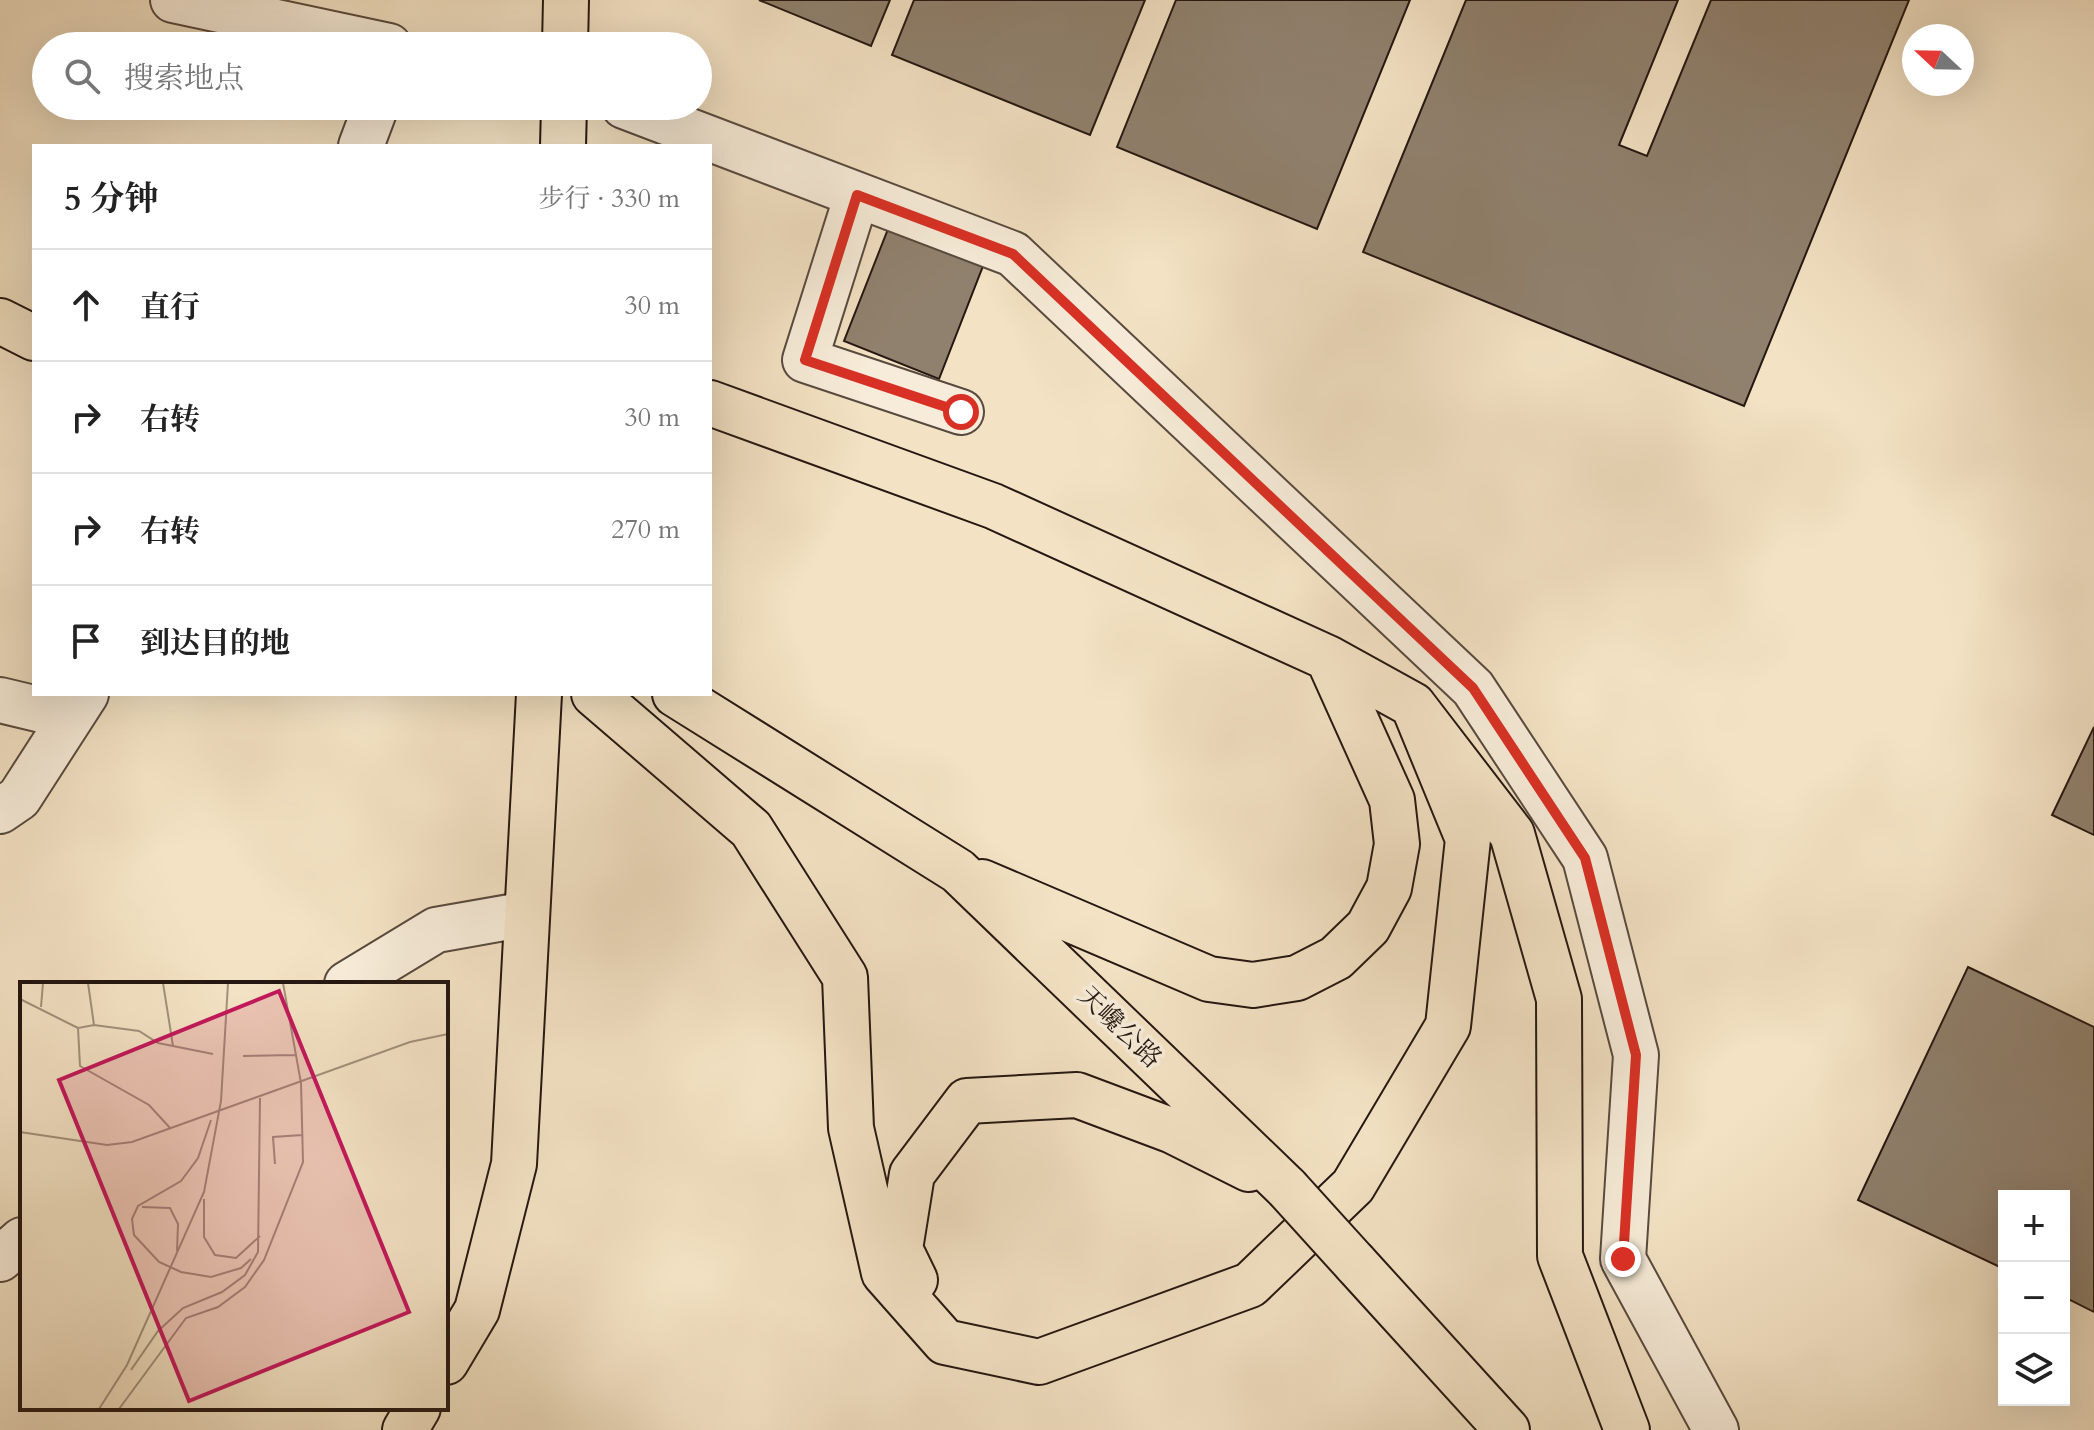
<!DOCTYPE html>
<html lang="zh">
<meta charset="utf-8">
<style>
body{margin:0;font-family:Cardo,"Noto Serif SC",serif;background:#f6f6f6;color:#222}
.controls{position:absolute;right:24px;bottom:24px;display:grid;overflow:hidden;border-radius:0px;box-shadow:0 8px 32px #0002}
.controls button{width:72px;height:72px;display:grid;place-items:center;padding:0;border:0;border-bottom:2px solid #e0e0e0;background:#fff;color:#222;font:40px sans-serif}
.compass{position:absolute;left:1902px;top:24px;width:72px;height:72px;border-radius:50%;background:#fff;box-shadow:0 8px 32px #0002;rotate:292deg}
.stop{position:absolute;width:24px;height:24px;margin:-18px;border:6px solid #d93025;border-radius:50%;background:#fff}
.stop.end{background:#d93025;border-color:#fff;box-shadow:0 2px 8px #0008}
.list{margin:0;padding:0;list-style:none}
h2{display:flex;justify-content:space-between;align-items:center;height:104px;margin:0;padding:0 32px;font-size:34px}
h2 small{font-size:26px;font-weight:400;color:#767676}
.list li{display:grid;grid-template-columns:52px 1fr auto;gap:24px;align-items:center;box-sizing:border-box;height:112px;padding:0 32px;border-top:2px solid #e0e0e0}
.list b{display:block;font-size:30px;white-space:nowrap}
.list em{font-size:26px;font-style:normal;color:#767676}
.icon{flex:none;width:44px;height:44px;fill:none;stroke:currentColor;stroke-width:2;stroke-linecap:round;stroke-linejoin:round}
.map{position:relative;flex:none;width:2094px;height:1430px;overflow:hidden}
.search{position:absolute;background:#fff;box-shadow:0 8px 32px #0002;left:32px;top:32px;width:680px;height:88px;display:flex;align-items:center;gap:20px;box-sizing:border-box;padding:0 28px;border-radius:44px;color:#767676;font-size:30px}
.panel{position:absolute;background:#fff;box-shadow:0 8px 32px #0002;left:32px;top:144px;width:680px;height:552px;border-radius:0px}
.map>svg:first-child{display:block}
.building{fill:#90816e;stroke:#251711;stroke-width:2}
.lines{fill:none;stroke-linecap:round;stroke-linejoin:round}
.minor-casing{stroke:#584a3e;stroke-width:48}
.major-casing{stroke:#251711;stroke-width:48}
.highway-casing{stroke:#251711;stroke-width:48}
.minor{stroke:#f7ecd9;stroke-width:44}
.major{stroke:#f3e2c4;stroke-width:44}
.highway{stroke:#f3e2c4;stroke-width:44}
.highway-bridge-casing{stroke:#251711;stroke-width:48;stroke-linecap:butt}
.highway-bridge{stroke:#f3e2c4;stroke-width:44}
.route{stroke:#d93025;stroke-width:10}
.labels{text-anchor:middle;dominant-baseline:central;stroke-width:7;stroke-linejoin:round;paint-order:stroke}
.street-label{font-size:26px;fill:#251711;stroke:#f7ecd9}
.inset-road{fill:none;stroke:#a1917c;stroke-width:2}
.view{fill:#c2185b;fill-opacity:0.15;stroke:#c2185b;stroke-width:4}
.inset-edge{fill:none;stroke:#251711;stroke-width:4}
</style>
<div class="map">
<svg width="2094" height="1430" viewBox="0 0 2094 1430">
<rect width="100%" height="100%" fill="#f3e2c4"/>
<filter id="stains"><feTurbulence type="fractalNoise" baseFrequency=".0025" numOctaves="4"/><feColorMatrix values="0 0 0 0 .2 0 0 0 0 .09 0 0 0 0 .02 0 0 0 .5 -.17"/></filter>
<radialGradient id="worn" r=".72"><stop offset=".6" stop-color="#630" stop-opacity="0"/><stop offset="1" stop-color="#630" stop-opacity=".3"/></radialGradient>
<!-- building -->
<path class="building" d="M759 0H890L871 46Z
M914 0H1145L1090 135 892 55Z
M1176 0H1410L1317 229 1117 147Z
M1466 0H1678L1619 145 1647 156 1711 0H1909L1744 406 1363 252Z
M888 229 983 266 939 379 844 341Z
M2094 727V835L2052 815Z
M1968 967 2094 1027V1312L2064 1297V1196H2004V1269L1858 1200Z"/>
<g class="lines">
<defs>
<path id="minor" d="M173 0 389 46
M624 106 1013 254 1473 688 1585 858 1636 1055 1623 1259 1716 1430
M361 146 376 106
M857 195 805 360 961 412
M0 700 71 717
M0 811 19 798 86 694
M347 984 436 930 527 914
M0 1259 22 1240"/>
<path id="major" d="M565 46 566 0
M563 146 564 106
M446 1362 477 1310 514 1164 539 694
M405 1430 418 1408"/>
<path id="highway" d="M0 321 34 338
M710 403 993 506 1328 658 1413 705 1512 834 1559 999 1560 1256 1627 1430
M594 694 751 829 845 977 851 1128 884 1273 945 1342 1039 1362 1250 1285 1353 1186 1448 1026 1468 839 1413 705
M675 694 958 871 1287 1188
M982 882 1209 979 1253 985 1297 978 1336 958 1368 927 1389 888 1397 844 1392 800 1328 658
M1355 1263 1507 1430
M915 1280 900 1249 912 1174 967 1101 1077 1095 1173 1131 1249 1169"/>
</defs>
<!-- minor casing -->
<use href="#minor" class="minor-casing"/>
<!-- major casing -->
<use href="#major" class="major-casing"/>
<!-- highway casing -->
<use href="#highway" class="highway-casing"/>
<!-- minor -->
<use href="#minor" class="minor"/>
<!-- major -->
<use href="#major" class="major"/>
<!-- highway -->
<use href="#highway" class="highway"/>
<defs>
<path id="highway-bridge" d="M1287 1188 1355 1263"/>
</defs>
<!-- highway-bridge casing -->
<use href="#highway-bridge" class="highway-bridge-casing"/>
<!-- highway-bridge -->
<use href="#highway-bridge" class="highway-bridge"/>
</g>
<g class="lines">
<!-- route -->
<path class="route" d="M961 412 805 360 857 195 1013 254 1473 688 1585 858 1636 1055 1623 1259"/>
</g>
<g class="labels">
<!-- street labels -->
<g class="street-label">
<text transform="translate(1120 1027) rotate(44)">天巉公路</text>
</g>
</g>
<!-- overview -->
<g transform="translate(20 982)">
<rect width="428" height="428" fill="#f3e2c4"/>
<path class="inset-road" d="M68 1 74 43M143 1 153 64M0 17 58 46M21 25 23 1M223 74 276 73M191 138 178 176 161 199 118 224 112 237 114 253 139 280 161 290 191 295 221 286 231 277M151 147 129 123 60 84 58 46 74 43 119 49 138 61 193 72M0 150 87 163 112 160 390 60 428 52M255 182 253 155 282 153M184 217V255L195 273 216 276 240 254M122 225 150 226 158 242 157 269M111 388 138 349 163 326 202 310 225 293 238 270 240 116M79 427 107 383 184 210 201 119 208 1M99 427 166 336 198 325 225 305 244 278 283 180 281 101 263 1"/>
<path class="view" d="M259 9 389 330 169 419 39 98Z"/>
<rect width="428" height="428" class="inset-edge"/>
</g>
<rect width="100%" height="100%" filter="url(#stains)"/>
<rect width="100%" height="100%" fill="url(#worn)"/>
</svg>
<div class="controls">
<button>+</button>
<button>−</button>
<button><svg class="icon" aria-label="layers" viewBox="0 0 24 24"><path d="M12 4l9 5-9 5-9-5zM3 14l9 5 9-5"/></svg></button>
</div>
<svg class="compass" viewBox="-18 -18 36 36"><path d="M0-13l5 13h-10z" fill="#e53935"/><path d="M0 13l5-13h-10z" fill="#767676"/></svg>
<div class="stop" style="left:961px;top:412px"></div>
<div class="stop end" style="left:1623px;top:1259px"></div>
<div class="search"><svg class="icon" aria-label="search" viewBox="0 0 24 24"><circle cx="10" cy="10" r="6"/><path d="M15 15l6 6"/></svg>搜索地点</div>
<section class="panel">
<h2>5 分钟<small>步行 · 330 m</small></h2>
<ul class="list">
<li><svg class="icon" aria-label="ahead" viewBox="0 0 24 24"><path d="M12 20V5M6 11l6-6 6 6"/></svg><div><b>直行</b></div><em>30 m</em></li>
<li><svg class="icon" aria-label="right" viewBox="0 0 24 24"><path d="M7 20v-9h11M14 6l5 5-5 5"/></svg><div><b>右转</b></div><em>30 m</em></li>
<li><svg class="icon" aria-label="right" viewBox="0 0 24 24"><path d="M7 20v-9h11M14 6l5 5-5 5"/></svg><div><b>右转</b></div><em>270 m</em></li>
<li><svg class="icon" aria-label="arrive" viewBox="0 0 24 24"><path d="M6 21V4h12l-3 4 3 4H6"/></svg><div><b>到达目的地</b></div></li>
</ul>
</section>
</div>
